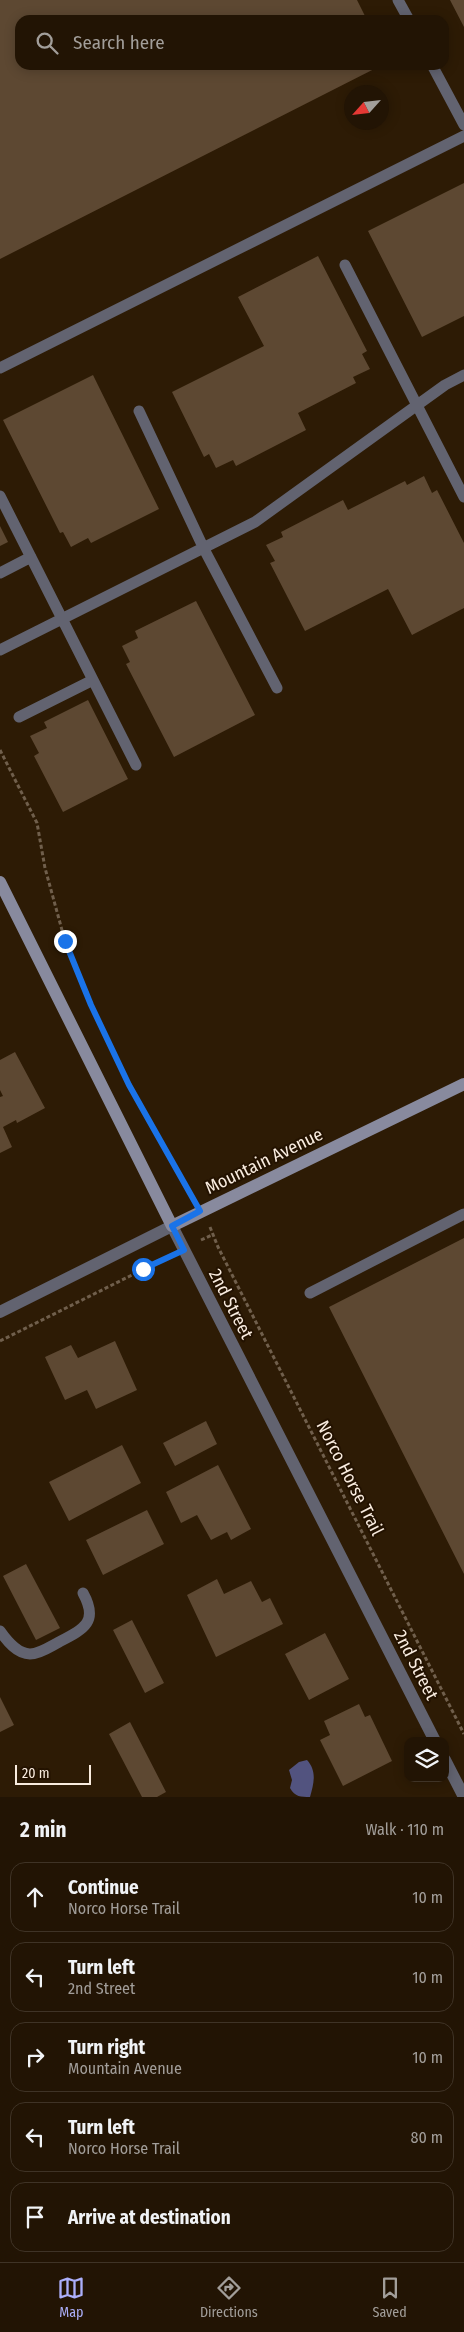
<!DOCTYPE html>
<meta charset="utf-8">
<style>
body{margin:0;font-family:"Fira Sans Condensed",sans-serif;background:#2e2113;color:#f1f3f6}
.controls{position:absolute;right:15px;bottom:15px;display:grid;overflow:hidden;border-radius:10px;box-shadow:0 2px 12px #0003}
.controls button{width:45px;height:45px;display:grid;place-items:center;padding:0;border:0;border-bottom:1px solid #3f3326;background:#221404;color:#f1f3f6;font:25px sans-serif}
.compass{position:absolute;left:344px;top:85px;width:45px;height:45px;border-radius:50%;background:#221404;box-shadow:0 2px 12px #0003;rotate:243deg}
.scale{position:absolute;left:15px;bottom:12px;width:76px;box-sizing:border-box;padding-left:5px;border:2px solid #f9ecdf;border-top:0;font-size:14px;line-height:18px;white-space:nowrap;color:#f9ecdf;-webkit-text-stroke:4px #231200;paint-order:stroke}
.stop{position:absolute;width:15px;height:15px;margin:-11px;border:4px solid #1a73e8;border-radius:50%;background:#fff}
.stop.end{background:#1a73e8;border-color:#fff;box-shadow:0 1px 5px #0008}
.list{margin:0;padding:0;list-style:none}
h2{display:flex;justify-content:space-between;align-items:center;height:65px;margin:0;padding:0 20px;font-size:21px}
h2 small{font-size:16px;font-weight:400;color:#a29e9a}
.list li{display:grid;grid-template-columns:32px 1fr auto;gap:15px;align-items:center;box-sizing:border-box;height:70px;margin:0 10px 10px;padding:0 10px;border:1px solid #3f3326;border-radius:15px}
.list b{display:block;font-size:19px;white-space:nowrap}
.list p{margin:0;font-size:16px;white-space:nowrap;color:#a29e9a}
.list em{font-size:16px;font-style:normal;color:#a29e9a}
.icon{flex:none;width:28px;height:28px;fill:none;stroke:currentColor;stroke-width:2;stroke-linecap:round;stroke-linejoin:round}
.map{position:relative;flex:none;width:464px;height:1797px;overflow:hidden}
.search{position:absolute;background:#221404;box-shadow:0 2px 12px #0003;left:15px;right:15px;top:15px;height:55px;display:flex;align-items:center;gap:12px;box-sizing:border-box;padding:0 18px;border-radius:15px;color:#a29e9a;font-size:19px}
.sheet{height:465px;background:#221404}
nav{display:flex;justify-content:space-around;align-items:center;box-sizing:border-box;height:70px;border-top:1px solid #3f3326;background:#221404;font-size:14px;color:#a29e9a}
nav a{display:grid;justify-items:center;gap:2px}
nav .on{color:#acaffb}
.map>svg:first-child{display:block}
.water{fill:#52537f}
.building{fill:#5d4832}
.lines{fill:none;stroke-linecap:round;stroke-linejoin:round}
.path{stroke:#705f4c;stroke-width:3;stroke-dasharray:4 2.5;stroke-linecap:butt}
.service{stroke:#626370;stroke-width:11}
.minor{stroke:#626370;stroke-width:12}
.tertiary{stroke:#626370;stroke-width:12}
.secondary{stroke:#888a9e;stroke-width:12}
.route{stroke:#1a73e8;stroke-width:6}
.labels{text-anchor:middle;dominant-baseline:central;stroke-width:4;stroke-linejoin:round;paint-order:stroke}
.street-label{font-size:18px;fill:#f9ecdf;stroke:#231200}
</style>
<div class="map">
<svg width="464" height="1797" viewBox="0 0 464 1797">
<rect width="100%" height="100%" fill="#2d1b05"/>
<!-- water -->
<path class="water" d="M307 1760C317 1771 314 1783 310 1797 301 1797 295 1797 290 1788L292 1780 289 1770 299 1762Z"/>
<!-- building -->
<path class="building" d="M0 0H357L367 20H20V65H382L0 259Z
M450 0H464V27Z
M464 183V316L422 337 368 231Z
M318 256 367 351 362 354 370 369 353 377 356 383 298 413 306 430 236 466 233 460 216 468 209 454 204 457 172 392 264 346 238 297Z
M93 375 159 509 91 543 88 538 71 547 63 532 60 533 3 420Z
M424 476 432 493 437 490 464 543V608L412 635 388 589 305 631 270 563 275 561 266 545 283 537 281 532 343 500 348 510 405 481 407 485Z
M0 526 8 542 0 546Z
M196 601 255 715 174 757 126 664 130 662 122 646 138 638 135 631Z
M88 700 128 779 63 812 34 756 39 753 30 736 47 728 44 722Z
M15 1052 45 1108 17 1123 16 1120 3 1127 12 1147 0 1153V1097L3 1096 0 1090V1060Z
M464 1238V1574L329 1307Z
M115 1341 137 1390 96 1409 87 1390 65 1400 45 1357 71 1345 78 1358Z
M206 1421 217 1444 175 1466 163 1443Z
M122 1445 141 1483 69 1521 49 1482Z
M218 1465 251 1529 231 1540 227 1532 211 1540 197 1515 181 1523 166 1492Z
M147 1510 164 1544 103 1575 86 1540Z
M26 1564 60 1628 36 1640 3 1576Z
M217 1579 224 1594 251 1581 262 1602 270 1598 283 1624 216 1657 187 1595Z
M132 1620 164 1683 145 1693 113 1630Z
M325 1633 349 1679 309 1700 285 1654Z
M0 1697 14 1725 0 1732Z
M359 1704 365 1717 370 1715 392 1761 343 1786 320 1740 330 1735 324 1721Z
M130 1722 166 1792 157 1797H142L109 1734Z"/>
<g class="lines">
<!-- path -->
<path class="path" d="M0 750 37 823 45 868 65 941 91 1005 129 1085 192 1196
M210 1227 218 1247 464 1734
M201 1240 214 1234
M0 1341 166 1258"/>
<!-- service -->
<path class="service" d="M398 0 409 20
M432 65 464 125
M345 265 464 497
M0 368 464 136
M139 411 204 549 277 688
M0 496 136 765
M0 573 31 557
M0 650 255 522 445 385 464 375
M19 717 93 680
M310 1293 464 1214
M0 1631C7 1641 17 1654 30 1654 40 1654 51 1646 59 1642 84 1629 99 1622 83 1593"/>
<!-- minor -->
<path class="minor" d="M0 1312 172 1226"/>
<!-- tertiary -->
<path class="tertiary" d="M172 1226 435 1741
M445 1760 464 1797"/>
<!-- secondary -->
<path class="secondary" d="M0 882 172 1226 464 1084"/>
</g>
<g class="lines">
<!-- route -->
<path class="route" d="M65 941 91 1005 129 1085 200 1211 172 1226 184 1250 143 1269"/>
</g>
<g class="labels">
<!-- street labels -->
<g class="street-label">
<text transform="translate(264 1161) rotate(-26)">Mountain Avenue</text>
<text transform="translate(231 1304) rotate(63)">2nd Street</text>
<text transform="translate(350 1478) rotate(63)">Norco Horse Trail</text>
<text transform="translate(416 1665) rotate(63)">2nd Street</text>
</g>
</g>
</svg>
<div class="controls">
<button><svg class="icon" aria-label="layers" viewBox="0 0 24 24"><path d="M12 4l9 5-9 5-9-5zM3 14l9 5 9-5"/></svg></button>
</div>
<svg class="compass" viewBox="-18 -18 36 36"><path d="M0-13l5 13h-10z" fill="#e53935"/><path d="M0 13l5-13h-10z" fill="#a29e9a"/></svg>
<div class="scale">20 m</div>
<div class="stop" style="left:143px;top:1269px"></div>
<div class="stop end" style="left:65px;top:941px"></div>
<div class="search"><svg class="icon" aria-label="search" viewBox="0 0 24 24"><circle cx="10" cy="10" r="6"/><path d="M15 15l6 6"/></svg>Search here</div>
</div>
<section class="sheet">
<h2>2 min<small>Walk · 110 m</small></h2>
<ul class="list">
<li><svg class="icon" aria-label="ahead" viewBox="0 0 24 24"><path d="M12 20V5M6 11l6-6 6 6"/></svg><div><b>Continue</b><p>Norco Horse Trail</p></div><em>10 m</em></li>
<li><svg class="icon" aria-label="left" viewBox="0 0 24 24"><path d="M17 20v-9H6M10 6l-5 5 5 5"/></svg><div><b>Turn left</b><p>2nd Street</p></div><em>10 m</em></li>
<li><svg class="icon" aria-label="right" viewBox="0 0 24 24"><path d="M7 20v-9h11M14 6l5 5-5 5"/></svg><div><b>Turn right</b><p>Mountain Avenue</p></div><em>10 m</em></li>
<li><svg class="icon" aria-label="left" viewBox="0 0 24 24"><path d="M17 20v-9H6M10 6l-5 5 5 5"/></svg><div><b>Turn left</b><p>Norco Horse Trail</p></div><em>80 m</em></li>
<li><svg class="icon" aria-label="arrive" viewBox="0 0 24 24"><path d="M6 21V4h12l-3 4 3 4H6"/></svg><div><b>Arrive at destination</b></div></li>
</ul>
</section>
<nav>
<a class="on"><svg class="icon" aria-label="map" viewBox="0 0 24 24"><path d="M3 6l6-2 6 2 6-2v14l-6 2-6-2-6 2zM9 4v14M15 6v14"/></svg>Map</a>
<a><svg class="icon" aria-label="directions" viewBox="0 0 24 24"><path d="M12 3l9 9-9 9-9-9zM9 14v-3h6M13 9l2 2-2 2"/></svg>Directions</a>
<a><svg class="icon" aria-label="saved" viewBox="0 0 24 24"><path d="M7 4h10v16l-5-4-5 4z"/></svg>Saved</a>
</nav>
